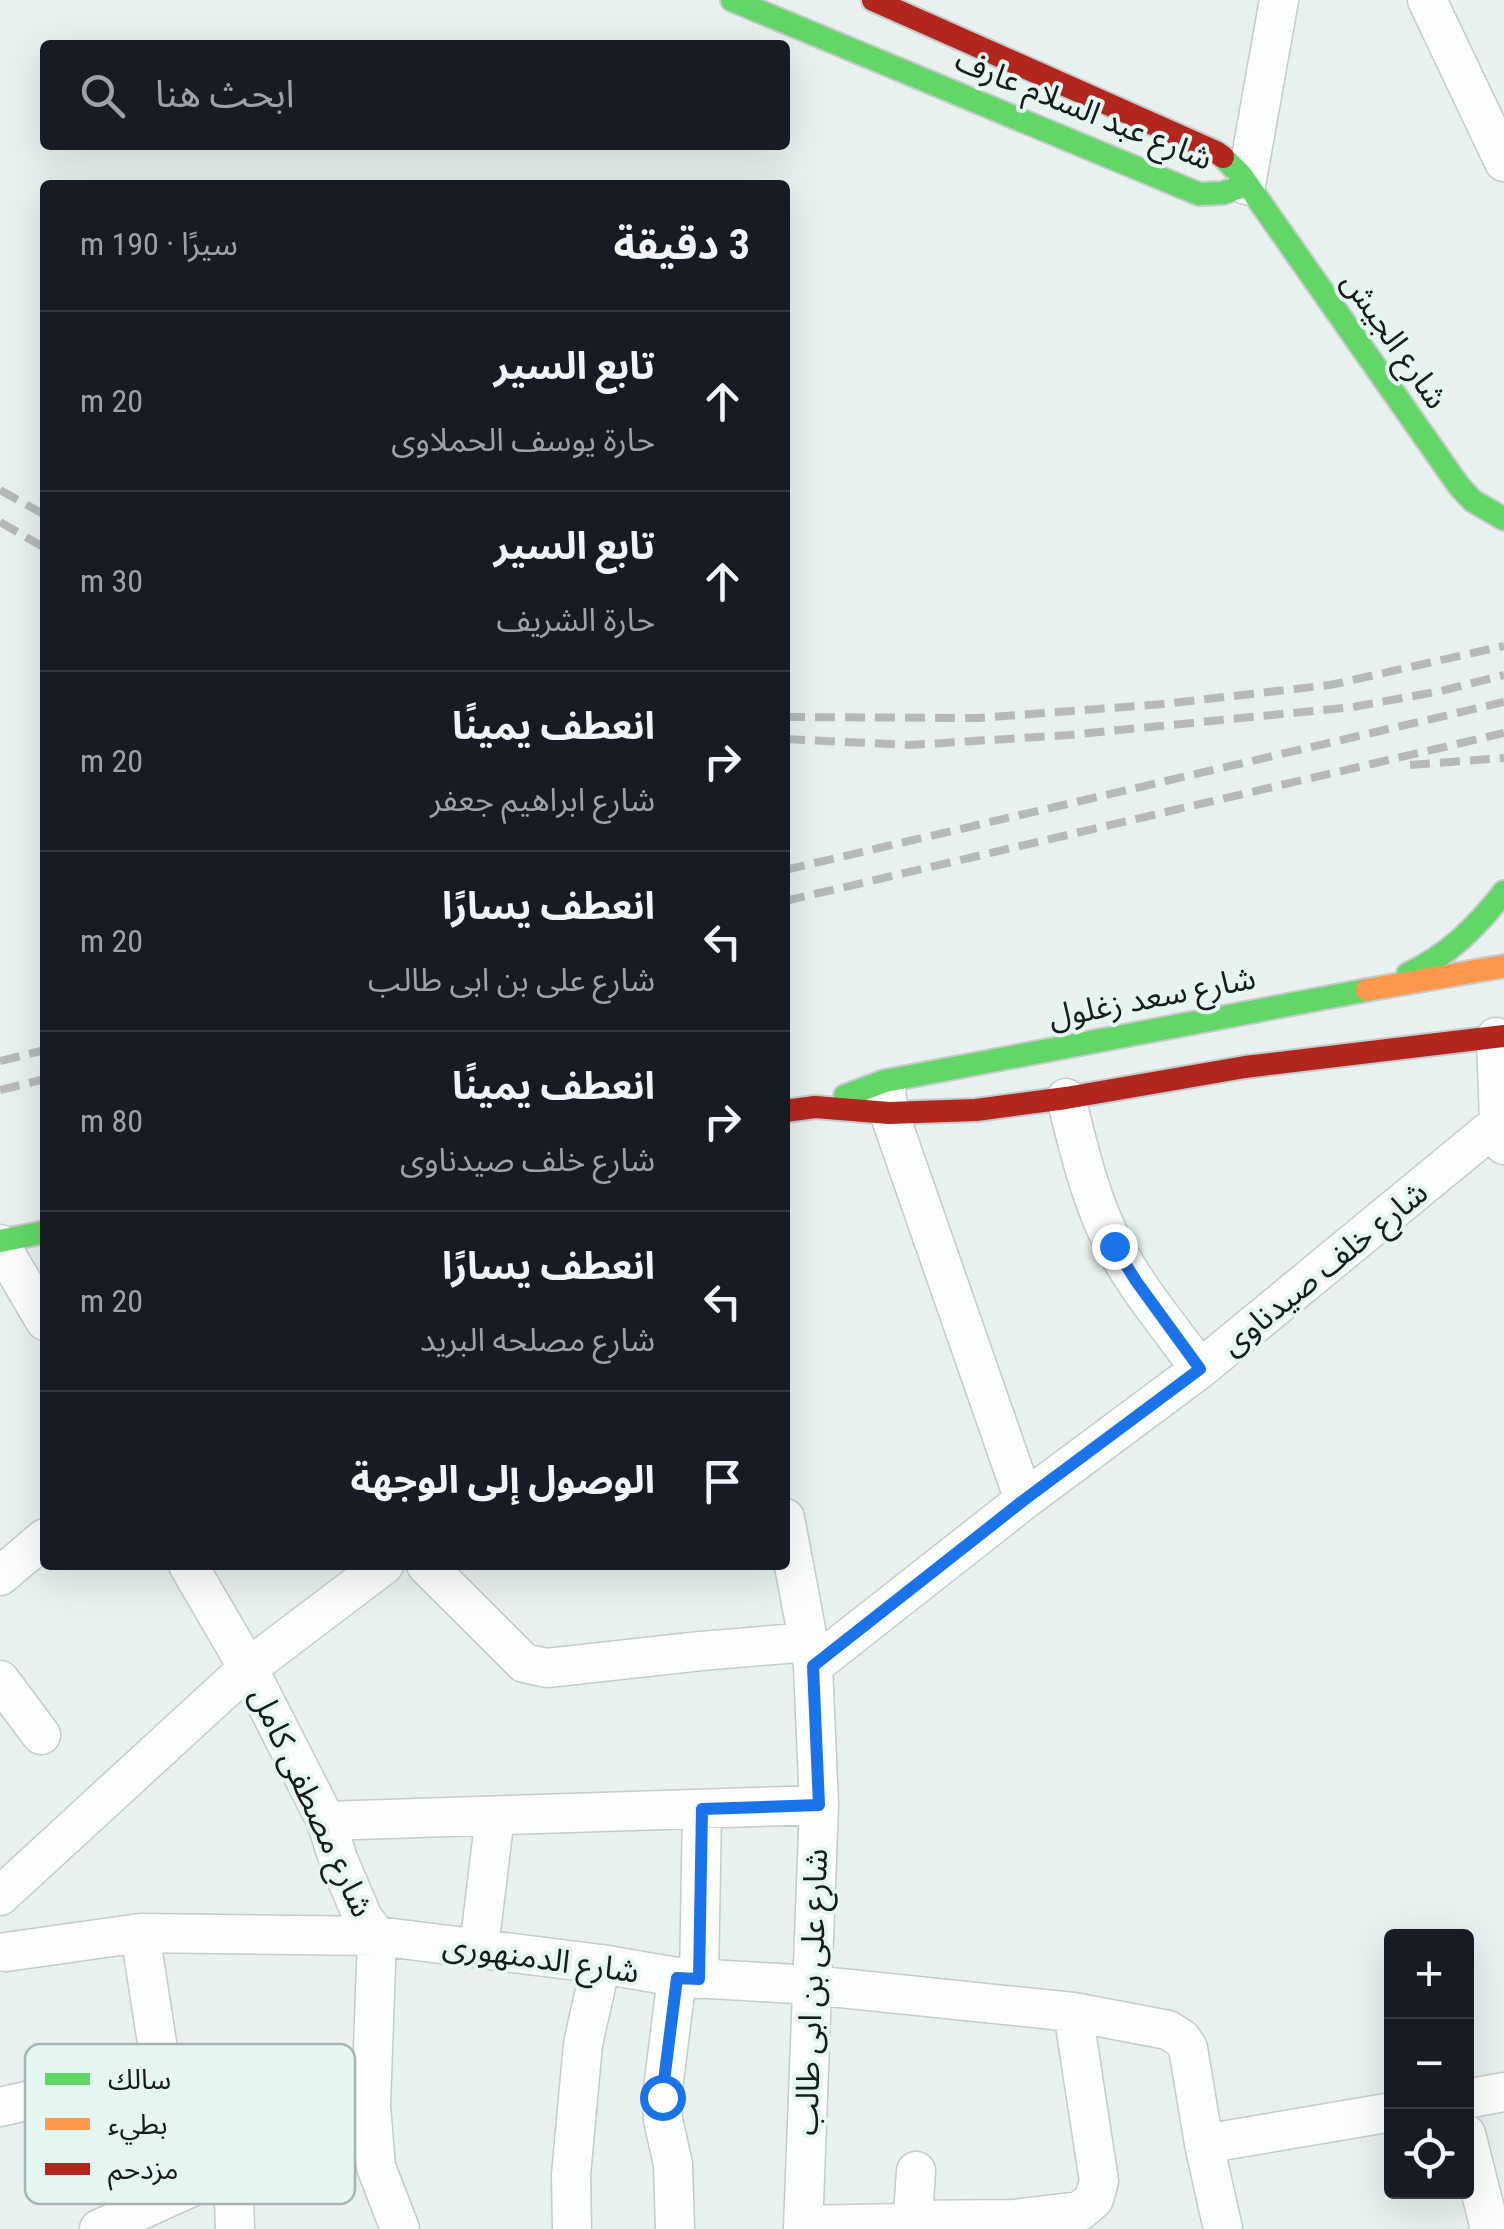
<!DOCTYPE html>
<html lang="ar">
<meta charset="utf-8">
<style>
body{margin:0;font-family:"Roboto Condensed","Noto Sans Arabic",sans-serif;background:#242831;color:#f1f3f6;direction:rtl}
.controls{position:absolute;right:30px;bottom:30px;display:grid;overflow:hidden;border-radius:10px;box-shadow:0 10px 40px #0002}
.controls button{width:90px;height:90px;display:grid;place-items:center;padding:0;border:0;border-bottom:2px solid #363941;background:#171b24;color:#f1f3f6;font:50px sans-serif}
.stop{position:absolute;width:30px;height:30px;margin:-22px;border:8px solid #1a73e8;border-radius:50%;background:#fff}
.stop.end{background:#1a73e8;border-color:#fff;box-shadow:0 2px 10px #0008}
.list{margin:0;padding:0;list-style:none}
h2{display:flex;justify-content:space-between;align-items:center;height:130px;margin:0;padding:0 40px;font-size:42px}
h2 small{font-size:32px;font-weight:400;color:#9ea1a6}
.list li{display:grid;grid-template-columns:65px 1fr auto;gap:30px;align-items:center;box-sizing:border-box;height:180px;padding:0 40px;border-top:2px solid #363941}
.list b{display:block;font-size:38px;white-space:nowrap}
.list p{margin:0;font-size:32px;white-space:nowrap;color:#9ea1a6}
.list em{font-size:32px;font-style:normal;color:#9ea1a6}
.icon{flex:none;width:55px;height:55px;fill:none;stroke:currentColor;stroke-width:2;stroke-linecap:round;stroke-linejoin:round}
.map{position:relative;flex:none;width:1504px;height:2229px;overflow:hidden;direction:ltr}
.search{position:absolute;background:#171b24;box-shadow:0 10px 40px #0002;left:40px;top:40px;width:750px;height:110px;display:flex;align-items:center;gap:25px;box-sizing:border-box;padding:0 35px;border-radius:10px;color:#9ea1a6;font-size:38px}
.panel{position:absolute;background:#171b24;box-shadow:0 10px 40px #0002;left:40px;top:180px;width:750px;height:1390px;border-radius:10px;direction:rtl}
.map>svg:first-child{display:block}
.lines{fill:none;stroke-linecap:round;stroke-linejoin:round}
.street-casing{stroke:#c4cbca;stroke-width:41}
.fast-casing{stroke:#c4cbca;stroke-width:26}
.slow-casing{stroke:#c4cbca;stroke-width:26}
.jam-casing{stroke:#c4cbca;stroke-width:26}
.street{stroke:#fcfdfd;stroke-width:38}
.fast{stroke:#63d668;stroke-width:22}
.slow{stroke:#ff974d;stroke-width:22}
.jam{stroke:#b3261e;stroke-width:22}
.rail{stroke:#b7b8b8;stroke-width:8;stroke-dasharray:20 10;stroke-linecap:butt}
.route{stroke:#1a73e8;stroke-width:12}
.labels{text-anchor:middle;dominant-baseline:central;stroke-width:8;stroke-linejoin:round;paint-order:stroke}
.street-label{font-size:32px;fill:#161c1b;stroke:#e4f5f2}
.key{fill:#e4f5f2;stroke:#a6b4b2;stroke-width:2.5}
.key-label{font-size:28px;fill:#161c1b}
</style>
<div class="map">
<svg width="1504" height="2229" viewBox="0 0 1504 2229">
<rect width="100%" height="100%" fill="#e8f1ef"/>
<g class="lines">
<defs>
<path id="street" d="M1427 0 1504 162
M1246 185 1279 0
M1496 1037 1499 1123 1504 1145
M886 1090 889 1113 1024 1500
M1066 1098C1079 1149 1090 1200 1115 1247 1138 1290 1171 1329 1200 1369
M0 1244 45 1321
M785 1518 813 1666 819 1805 803 2229
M188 1565 248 1668 326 1821 338 1859 363 1918 377 1936 371 2106 376 2167 400 2229
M426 1565 524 1663 547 1668 701 1651 809 1642
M0 1576 45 1538
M813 1666 1024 1500 1200 1369 1499 1123
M0 1680 41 1735
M326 1821 819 1805
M0 1896 248 1668 384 1565
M140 1933 180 2192
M479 1948 495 1816
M6 1952 140 1933 377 1936 601 1964 677 1977 811 1985 1073 2012 1168 2030 1182 2039 1188 2048 1204 2144 1223 2229
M699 1979 702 1809
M1466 2099 1504 2092
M0 2107 162 2070
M1466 2134 1490 2229
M1204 2144 1392 2112
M233 2168 235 2229
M910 2220 1014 2219 1080 2211 1094 2199 1099 2181 1073 2012
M803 2225 903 2223 910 2220 913 2215 916 2171
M99 2229 371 2106
M572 2229 571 2175 583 2044 601 1964
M675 2229 673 2164 663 2120 662 2097 677 1977"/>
<path id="fast" d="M732 0 1199 194 1223 193 1246 185
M1223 157 1241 175 1459 486 1473 501 1504 519
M1408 974C1449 955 1476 927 1504 892
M845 1096 885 1081 1367 990
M0 1241 45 1232"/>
<path id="slow" d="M1367 990 1504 966"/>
<path id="jam" d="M873 0 1216 152 1223 157
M785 1111 815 1107 889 1113 976 1110 1066 1098 1245 1067 1504 1036"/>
</defs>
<!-- street casing -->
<use href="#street" class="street-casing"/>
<!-- fast casing -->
<use href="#fast" class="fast-casing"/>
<!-- slow casing -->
<use href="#slow" class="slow-casing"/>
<!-- jam casing -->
<use href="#jam" class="jam-casing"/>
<!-- street -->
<use href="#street" class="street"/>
<!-- fast -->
<use href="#fast" class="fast"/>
<!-- slow -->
<use href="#slow" class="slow"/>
<!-- jam -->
<use href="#jam" class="jam"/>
<!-- rail -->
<path class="rail" d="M0 490 45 515
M0 522 45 548
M785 717 977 718 1163 704 1330 685 1504 646
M785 739 909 745 1069 735 1353 707 1441 691 1504 675
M1410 765 1504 758
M785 870 1504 702
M785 901 1504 733
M0 1061 45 1050
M0 1090 45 1079"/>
</g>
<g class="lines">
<!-- route -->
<path class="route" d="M662 2097 677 1978 699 1979 702 1809 819 1805 813 1666 1024 1500 1200 1369 1136 1281 1114 1246"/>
</g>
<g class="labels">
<!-- street labels -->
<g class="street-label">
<text transform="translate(1084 109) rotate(22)">شارع عبد السلام عارف</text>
<text transform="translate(1395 340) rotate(55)">شارع الجيش</text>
<text transform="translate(1152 997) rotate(-11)">شارع سعد زغلول</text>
<text transform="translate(1324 1268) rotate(-39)">شارع خلف صيدناوى</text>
<text transform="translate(312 1802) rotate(65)">شارع مصطفى كامل</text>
<text transform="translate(541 1958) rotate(8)">شارع الدمنهورى</text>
<text transform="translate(811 1992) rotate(-88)">شارع على بن ابى طالب</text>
</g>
</g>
<!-- legend -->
<rect x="25" y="2044" width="330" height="160" rx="15" class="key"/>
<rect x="45" y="2073" width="45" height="12" fill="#63d668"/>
<rect x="45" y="2118" width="45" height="12" fill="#ff974d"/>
<rect x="45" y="2163" width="45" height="12" fill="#b3261e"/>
<g class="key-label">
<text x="108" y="2089">سالك</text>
<text x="108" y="2134">بطيء</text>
<text x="108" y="2179">مزدحم</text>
</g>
</svg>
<div class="controls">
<button>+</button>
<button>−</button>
<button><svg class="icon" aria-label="locate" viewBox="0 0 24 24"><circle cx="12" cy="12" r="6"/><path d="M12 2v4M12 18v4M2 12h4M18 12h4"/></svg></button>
</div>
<div class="stop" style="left:662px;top:2097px"></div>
<div class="stop end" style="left:1114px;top:1246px"></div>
<div class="search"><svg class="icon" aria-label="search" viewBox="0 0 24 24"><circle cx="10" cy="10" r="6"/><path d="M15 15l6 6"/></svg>ابحث هنا</div>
<section class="panel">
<h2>3 دقيقة<small>سيرًا · 190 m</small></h2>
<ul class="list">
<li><svg class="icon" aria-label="ahead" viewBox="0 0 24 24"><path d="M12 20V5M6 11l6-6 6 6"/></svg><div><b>تابع السير</b><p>حارة يوسف الحملاوى</p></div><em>20 m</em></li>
<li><svg class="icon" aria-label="ahead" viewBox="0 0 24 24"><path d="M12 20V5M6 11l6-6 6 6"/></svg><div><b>تابع السير</b><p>حارة الشريف</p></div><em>30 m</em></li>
<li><svg class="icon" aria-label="right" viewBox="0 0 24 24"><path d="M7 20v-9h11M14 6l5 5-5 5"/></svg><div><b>انعطف يمينًا</b><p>شارع ابراهيم جعفر</p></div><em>20 m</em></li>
<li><svg class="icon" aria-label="left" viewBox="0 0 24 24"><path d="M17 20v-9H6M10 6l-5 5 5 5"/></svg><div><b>انعطف يسارًا</b><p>شارع على بن ابى طالب</p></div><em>20 m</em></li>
<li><svg class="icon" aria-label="right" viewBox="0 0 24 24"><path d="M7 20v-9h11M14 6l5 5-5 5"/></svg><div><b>انعطف يمينًا</b><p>شارع خلف صيدناوى</p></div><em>80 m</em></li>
<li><svg class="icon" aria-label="left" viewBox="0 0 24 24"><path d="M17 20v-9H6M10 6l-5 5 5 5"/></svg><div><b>انعطف يسارًا</b><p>شارع مصلحه البريد</p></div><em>20 m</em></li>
<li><svg class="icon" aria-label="arrive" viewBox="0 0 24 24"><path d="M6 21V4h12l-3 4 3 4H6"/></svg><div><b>الوصول إلى الوجهة</b></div></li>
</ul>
</section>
</div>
